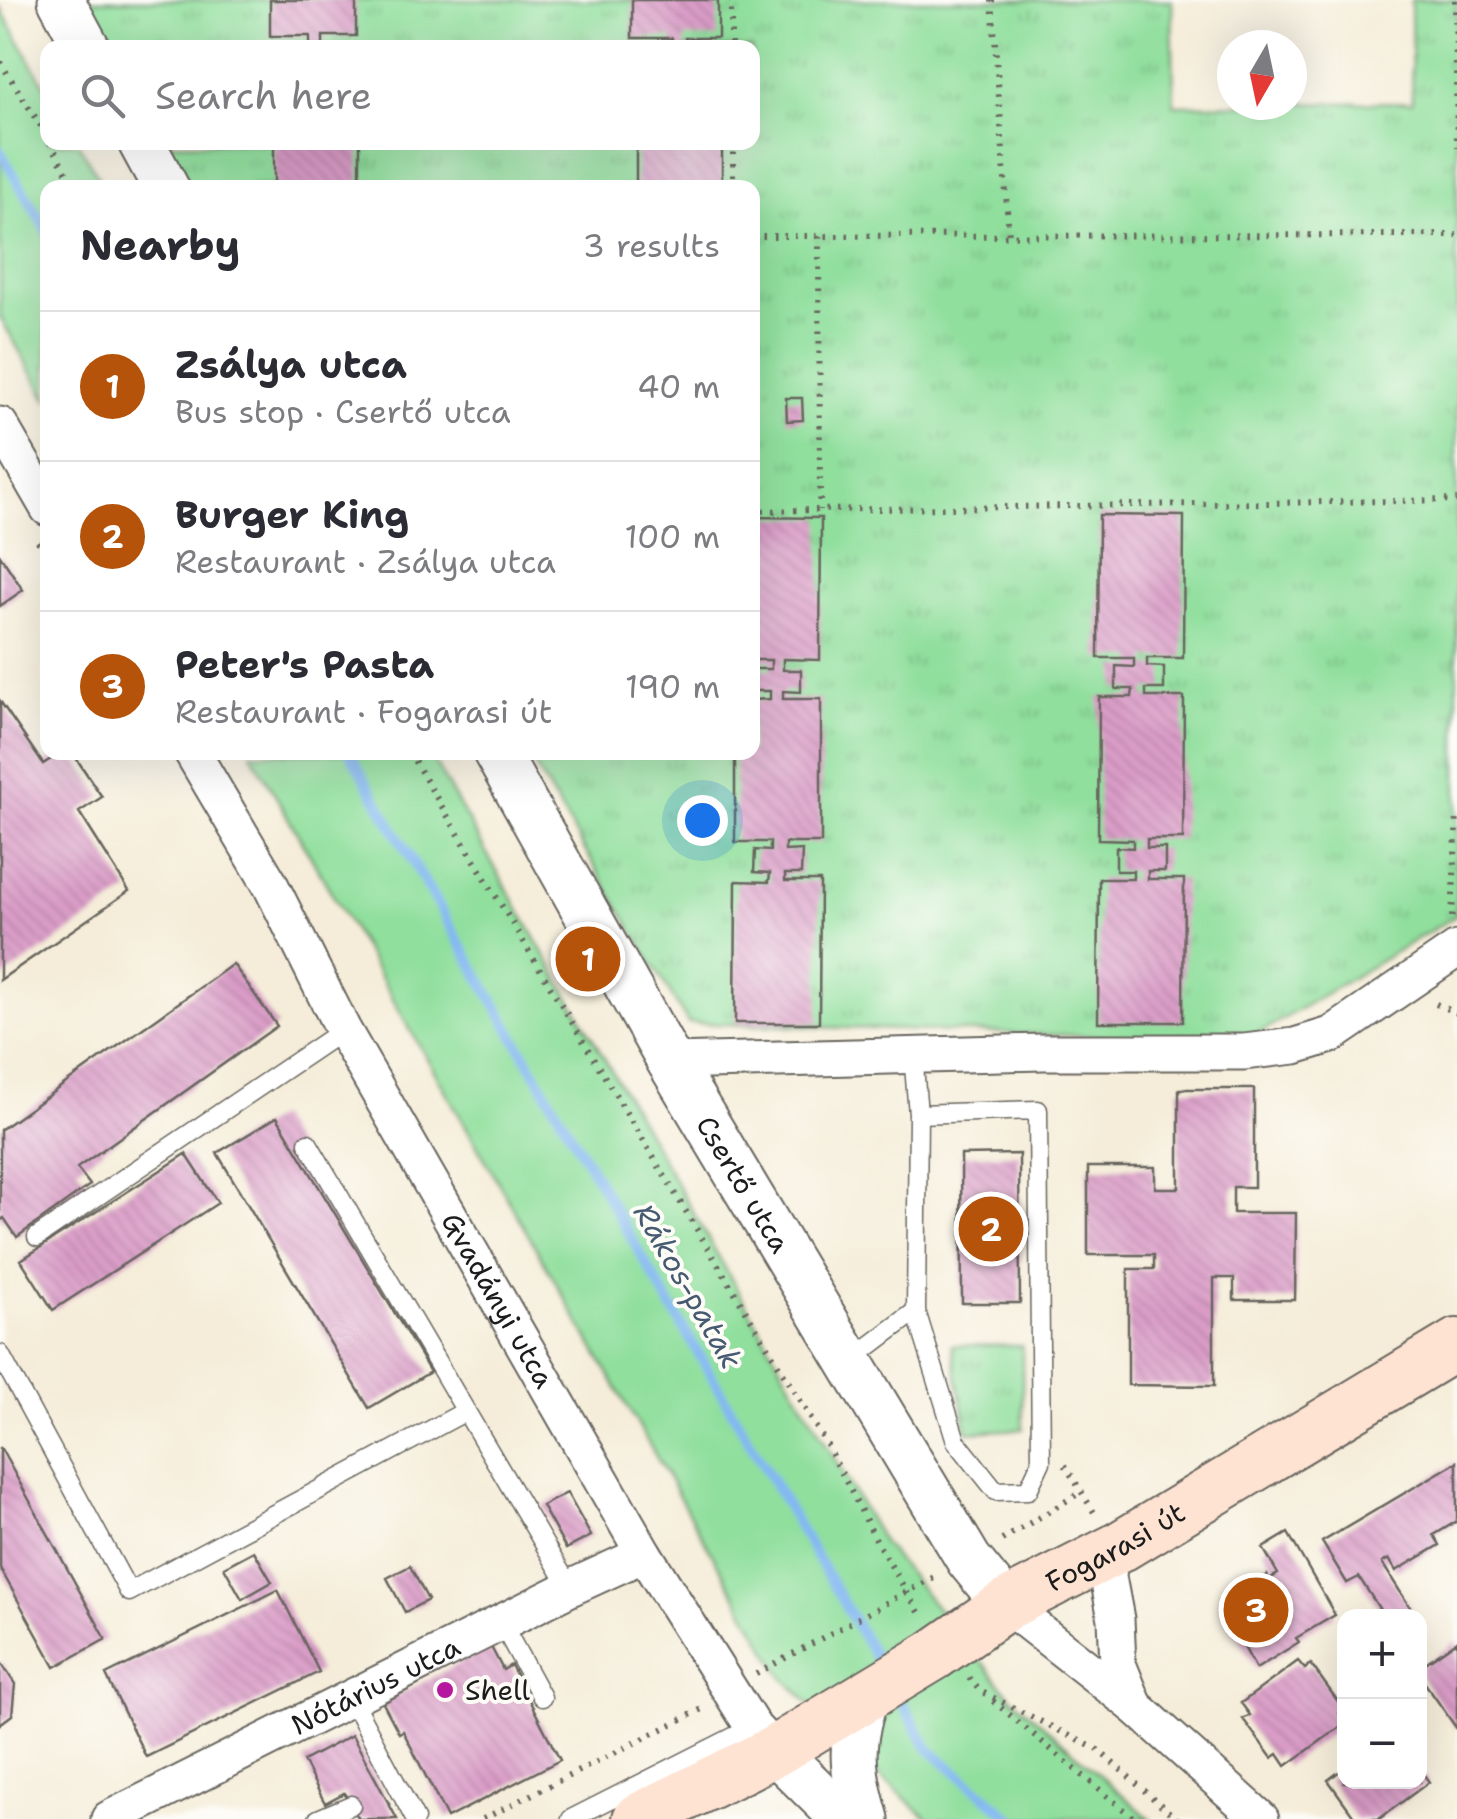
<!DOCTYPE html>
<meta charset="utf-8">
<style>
body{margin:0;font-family:"Shantell Sans",sans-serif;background:#f2f2f3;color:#2b2b33}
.controls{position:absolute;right:30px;bottom:30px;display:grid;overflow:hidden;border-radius:20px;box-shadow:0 10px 40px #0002}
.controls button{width:90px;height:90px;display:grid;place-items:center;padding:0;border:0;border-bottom:2px solid #e1e1e2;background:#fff;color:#2b2b33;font:50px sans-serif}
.compass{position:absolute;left:1217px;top:30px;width:90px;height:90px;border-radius:50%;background:#fff;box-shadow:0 10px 40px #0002;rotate:189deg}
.you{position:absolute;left:702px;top:820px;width:35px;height:35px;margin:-25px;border:8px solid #fff;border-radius:50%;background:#1a73e8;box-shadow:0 0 0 15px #1a73e833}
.badge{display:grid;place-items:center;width:65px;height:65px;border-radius:50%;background:#b45309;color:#fff;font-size:32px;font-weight:700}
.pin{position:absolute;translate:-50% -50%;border:5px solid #fff;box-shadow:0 2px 10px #0006}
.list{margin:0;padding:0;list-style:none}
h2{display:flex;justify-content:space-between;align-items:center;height:130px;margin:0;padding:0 40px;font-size:42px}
h2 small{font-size:32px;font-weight:400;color:#7c7c81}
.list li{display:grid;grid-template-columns:65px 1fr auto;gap:30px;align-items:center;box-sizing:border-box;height:150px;padding:0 40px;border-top:2px solid #e1e1e2}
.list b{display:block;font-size:38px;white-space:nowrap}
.list p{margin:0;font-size:32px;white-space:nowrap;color:#7c7c81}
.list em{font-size:32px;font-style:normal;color:#7c7c81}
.icon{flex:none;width:55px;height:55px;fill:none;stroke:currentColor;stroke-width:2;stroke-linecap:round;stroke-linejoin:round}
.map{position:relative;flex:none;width:1457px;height:1819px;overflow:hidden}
.search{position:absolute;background:#fff;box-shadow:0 10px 40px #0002;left:40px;top:40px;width:720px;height:110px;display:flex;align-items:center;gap:25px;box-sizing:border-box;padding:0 35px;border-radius:20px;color:#7c7c81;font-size:38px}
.panel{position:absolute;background:#fff;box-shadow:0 10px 40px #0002;left:40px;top:180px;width:720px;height:580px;border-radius:20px}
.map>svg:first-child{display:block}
.grass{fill:#90df9d;stroke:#567e5c;stroke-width:2.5}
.park{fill:url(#park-tufts);stroke:#567e5c;stroke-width:2.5}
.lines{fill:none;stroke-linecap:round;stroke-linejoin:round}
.stream{stroke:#84b8f2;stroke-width:10}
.building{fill:url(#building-back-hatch)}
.service-casing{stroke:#68655e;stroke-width:21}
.minor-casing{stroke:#68655e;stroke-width:39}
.tertiary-casing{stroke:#68655e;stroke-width:49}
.secondary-casing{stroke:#68655e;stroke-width:54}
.path{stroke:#68655e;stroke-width:6;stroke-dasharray:2.5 8;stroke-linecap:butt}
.service{stroke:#fff;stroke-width:18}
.minor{stroke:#fff;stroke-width:35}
.tertiary{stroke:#fff;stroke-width:45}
.secondary{stroke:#fee3d2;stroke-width:50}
.poi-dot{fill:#b5179e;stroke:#fdfcf7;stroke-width:4}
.labels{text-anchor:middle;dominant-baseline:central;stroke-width:8;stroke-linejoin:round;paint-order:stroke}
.street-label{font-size:28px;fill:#1c1c1c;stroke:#fdfcf7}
.poi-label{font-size:28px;fill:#1c1c1c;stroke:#fdfcf7;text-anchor:start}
.water-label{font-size:30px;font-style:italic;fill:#465a72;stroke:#fdfcf7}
</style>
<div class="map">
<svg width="1457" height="1819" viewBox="0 0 1457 1819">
<defs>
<pattern id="park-tufts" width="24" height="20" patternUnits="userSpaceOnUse" patternTransform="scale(2.5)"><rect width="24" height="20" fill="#90df9d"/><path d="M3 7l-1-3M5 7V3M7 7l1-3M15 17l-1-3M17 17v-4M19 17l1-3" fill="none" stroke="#7cbf87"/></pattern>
<pattern id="building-back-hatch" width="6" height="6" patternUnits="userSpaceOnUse" patternTransform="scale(2.5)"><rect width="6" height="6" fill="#da9cc7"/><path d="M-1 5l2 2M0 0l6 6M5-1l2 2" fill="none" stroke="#ba86aa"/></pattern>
</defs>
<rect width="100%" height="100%" fill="#fdfcf7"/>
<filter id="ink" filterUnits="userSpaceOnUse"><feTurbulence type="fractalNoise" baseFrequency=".01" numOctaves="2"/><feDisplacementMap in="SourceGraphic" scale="20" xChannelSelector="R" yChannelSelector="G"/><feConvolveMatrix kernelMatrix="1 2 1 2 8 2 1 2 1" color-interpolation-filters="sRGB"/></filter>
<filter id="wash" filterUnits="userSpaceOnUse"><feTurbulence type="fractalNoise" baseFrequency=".0048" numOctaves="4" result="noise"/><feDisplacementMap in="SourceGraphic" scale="40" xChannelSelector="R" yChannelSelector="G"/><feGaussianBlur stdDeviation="2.25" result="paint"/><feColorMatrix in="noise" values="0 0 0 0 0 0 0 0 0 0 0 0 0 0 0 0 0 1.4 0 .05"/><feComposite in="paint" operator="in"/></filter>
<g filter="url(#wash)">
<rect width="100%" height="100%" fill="#f5edd9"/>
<!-- grass -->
<path class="grass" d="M0 7 47 90 48 142 78 143 104 187 48 188 47 399 0 317Z
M251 753H429L883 1543 1011 1697 1150 1819H929L878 1774 783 1677Z"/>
<!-- park -->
<path class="park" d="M84 0H1172L1174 105 1412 102 1411 0H1457V915L1246 1041 688 1023 527 753 752 752V188L191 187 165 143 752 142V48L111 47Z
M952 1345 1022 1346 1023 1429 967 1432Z"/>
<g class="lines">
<!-- stream -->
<path class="stream" d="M0 151 48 233
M349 752 881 1668
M895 1691 929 1749 1013 1819"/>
</g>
<g id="blocks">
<!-- building -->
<path class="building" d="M270 0H356V36H323V48H310V36H270Z
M632 0H718V38H685V48H672V38H632Z
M274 142H360V188H274Z
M636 142H722V188H636Z
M786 398H802L803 420 787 421Z
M1099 515 1184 516 1183 658H1147V666L1164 667V689H1146V697H1184L1183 839H1147V848H1165V871H1148V879H1184L1183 1022H1098L1099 879H1133V871H1116V847L1133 848V840L1098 839 1099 697H1132L1133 689H1116V666L1134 667V658H1098Z
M752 517 821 518 820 660 783 659V670H801V692L783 691V699H821V843H785V851L802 850 801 874H785V881H820L819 1023H735L736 881 769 882 770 873 754 872 755 850 770 851V842H735V752H752V700L770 699V691H753V669H771V660H752Z
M0 555 23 590 0 606Z
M0 701 43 764 62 752H72L102 797 79 812 129 891 0 980Z
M233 964 277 1026 77 1168 90 1185 17 1237 4 1218 0 1221V1130Z
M1179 1089H1254V1187H1233V1213H1296L1295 1300H1234V1278H1214V1386L1128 1385V1269H1154V1255H1088V1167H1155V1188H1179Z
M277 1117 430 1372 369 1408 217 1153Z
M186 1154 218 1203 53 1310 21 1260Z
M1019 1154 1020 1303H962L961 1155Z
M0 1447 106 1639 55 1667 0 1568Z
M1457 1462V1521L1434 1535 1440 1545 1396 1571 1389 1559 1382 1563 1415 1615 1384 1616 1359 1577 1347 1583 1322 1542Z
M567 1493 591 1536 566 1549 542 1506Z
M1288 1533 1335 1615 1296 1638 1299 1642 1256 1669 1219 1601 1267 1575 1269 1579 1278 1574 1263 1548Z
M254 1551 272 1582 242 1599 224 1567Z
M410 1566 428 1600 405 1612 387 1578Z
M278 1590 319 1672 146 1757 106 1675Z
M1457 1641V1729L1420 1676V1667Z
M491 1647 503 1670 511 1665 560 1760 447 1818 403 1731 399 1733 383 1703Z
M0 1661 15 1684 12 1715 0 1724Z
M1298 1661 1305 1669 1311 1664 1344 1710 1339 1713 1344 1724 1286 1766 1278 1754 1272 1758 1243 1719 1250 1715 1241 1703Z
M352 1735 397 1819H359L344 1793 325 1803 303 1761Z
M1344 1768V1782H1420V1769L1429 1782 1379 1819H1356L1328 1780Z"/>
</g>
</g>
<g filter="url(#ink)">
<use href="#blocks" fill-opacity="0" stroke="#68655e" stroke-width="2.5"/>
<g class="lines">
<defs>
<path id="service" d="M913 1054 918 1114 916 1311 956 1441 996 1491 1028 1490 1041 1462 1038 1110 918 1114
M308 1143 570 1588
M37 1237 343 1030
M0 1354 129 1592 466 1411
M851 1360 916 1311
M501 1622 542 1697
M351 1698 415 1819
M318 1819 351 1805
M571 1819 753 1727"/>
<g id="minor">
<path d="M0 425 48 508"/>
<path id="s1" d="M192 752 270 884 343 1030 644 1554 753 1727 775 1751 760 1762"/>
<path d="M670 1062 1042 1052H1244L1295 1046 1331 1035 1457 949"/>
<path d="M1110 1553 1108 1577 1116 1619 1118 1664 1135 1706"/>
<path d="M1006 1605 1136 1707 1261 1819"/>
<path id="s2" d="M109 1819 570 1588 644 1554"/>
</g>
<g id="tertiary">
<path d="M61 0 87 48"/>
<path d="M141 142 166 188"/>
<path id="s3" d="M496 752 670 1062 969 1560 1006 1605"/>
<path d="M775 1751 844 1819"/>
<path d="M866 1819C851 1769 849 1743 867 1693"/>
</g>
<g id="secondary">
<path id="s4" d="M638 1819 775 1751 934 1655 1006 1605 1118 1548 1457 1344"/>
</g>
</defs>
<!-- service casing -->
<use href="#service" class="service-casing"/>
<!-- minor casing -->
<use href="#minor" class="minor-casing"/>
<!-- tertiary casing -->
<use href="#tertiary" class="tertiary-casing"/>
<!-- secondary casing -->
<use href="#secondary" class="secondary-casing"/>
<!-- path -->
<path class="path" d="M731 0V48
M992 0 1009 236
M1455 0 1457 148
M0 62 48 137
M50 142 75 188
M733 142V188
M752 236 1457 235
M819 236 820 510
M752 511 1457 500
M38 541 48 557
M409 752 828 1447 881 1549 922 1617
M1452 917 1457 815
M1436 1004 1457 1013
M1065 1465 1095 1514
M1002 1540 1081 1492
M756 1674 934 1577
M969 1678 980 1691 1098 1750 1177 1819
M993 1701 1135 1819
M483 1819 704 1708"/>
<!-- service -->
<use href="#service" class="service"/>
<!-- minor -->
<use href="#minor" class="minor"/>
<!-- tertiary -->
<use href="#tertiary" class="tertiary"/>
<!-- secondary -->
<use href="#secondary" class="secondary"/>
</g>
</g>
<!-- markers -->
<circle class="poi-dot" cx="445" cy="1690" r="10"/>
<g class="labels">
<!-- street labels -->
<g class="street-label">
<text stroke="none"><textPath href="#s3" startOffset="498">Csertő utca</textPath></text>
<text stroke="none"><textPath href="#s1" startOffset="628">Gvadányi utca</textPath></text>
<text stroke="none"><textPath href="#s4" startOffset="550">Fogarasi út</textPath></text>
<text stroke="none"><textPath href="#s2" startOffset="298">Nótárius utca</textPath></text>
</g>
<!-- poi labels -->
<g class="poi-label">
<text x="465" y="1690">Shell</text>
</g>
<!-- water labels -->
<g class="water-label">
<text transform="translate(688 1286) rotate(60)">Rákos-patak</text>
</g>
</g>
</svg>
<div class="controls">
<button>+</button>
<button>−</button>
</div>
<svg class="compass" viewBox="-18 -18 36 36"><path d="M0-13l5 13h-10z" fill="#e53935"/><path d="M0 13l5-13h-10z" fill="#7c7c81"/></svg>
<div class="you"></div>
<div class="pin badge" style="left:588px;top:959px">1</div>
<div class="pin badge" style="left:991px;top:1229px">2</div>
<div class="pin badge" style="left:1256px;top:1610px">3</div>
<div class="search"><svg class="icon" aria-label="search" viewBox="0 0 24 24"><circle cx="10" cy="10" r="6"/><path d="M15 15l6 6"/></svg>Search here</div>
<section class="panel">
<h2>Nearby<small>3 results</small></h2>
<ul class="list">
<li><span class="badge">1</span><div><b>Zsálya utca</b><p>Bus stop · Csertő utca</p></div><em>40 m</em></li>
<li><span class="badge">2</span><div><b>Burger King</b><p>Restaurant · Zsálya utca</p></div><em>100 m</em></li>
<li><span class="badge">3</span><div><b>Peter's Pasta</b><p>Restaurant · Fogarasi út</p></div><em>190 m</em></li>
</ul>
</section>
</div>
